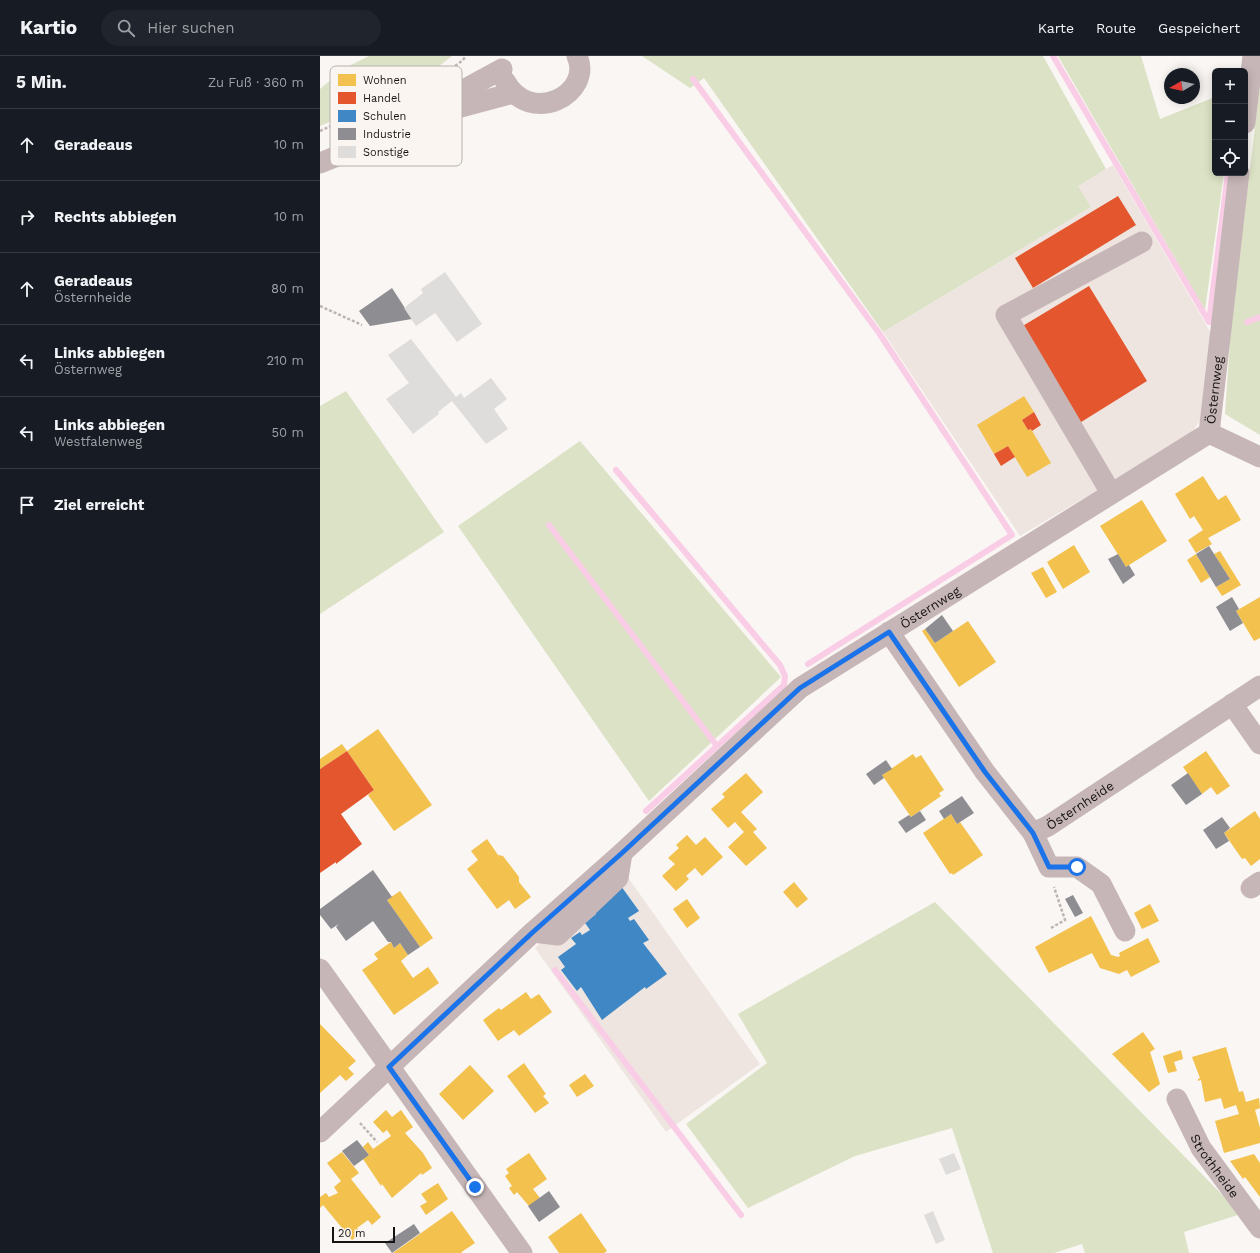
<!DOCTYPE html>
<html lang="de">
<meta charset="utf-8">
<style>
body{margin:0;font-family:"Work Sans",sans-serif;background:#20242c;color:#f1f3f6}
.controls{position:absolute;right:12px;top:12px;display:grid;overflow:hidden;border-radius:6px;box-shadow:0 2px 10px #0003}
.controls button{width:36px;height:36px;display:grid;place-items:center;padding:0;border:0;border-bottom:1px solid #363941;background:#171b24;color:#f1f3f6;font:20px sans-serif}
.compass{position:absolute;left:844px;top:12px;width:36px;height:36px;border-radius:50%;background:#171b24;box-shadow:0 2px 10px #0003;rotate:261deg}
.scale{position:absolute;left:12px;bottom:10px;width:63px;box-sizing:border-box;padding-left:4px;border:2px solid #161413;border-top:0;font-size:11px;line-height:14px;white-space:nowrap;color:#161413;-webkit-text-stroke:3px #fbf5f1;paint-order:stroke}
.stop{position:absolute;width:12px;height:12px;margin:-9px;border:3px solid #1a73e8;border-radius:50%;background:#fff}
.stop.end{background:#1a73e8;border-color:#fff;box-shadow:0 1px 4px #0008}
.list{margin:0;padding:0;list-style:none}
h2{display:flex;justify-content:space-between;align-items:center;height:52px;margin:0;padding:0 16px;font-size:17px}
h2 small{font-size:13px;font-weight:400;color:#9ea1a6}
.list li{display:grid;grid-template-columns:26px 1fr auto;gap:12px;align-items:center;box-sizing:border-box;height:72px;padding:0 16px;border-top:1px solid #363941}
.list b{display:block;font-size:15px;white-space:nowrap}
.list p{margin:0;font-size:13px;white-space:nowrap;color:#9ea1a6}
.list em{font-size:13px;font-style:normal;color:#9ea1a6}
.icon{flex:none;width:22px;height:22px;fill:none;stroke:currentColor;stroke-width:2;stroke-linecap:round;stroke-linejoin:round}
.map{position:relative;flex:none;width:940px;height:1197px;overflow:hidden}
header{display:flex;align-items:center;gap:24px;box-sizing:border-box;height:56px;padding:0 20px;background:#171b24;border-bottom:1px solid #363941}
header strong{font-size:19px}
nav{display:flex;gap:22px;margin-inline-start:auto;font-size:14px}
.search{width:280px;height:36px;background:#20242c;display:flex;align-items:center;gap:10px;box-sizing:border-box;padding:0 14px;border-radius:22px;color:#9ea1a6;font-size:15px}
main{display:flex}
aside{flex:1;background:#171b24}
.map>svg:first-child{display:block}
.built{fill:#eee5e0}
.green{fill:#dce2c5}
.homes{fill:#f2c14e}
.shops{fill:#e4572e}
.schools{fill:#3f88c5}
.industry{fill:#8d8d92}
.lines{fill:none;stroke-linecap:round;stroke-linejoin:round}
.stream{stroke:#facde6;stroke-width:6}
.building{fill:#dfdddb}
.path{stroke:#beb4b2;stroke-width:2.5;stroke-dasharray:3 2;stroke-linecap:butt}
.minor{stroke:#c7b6b7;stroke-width:21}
.route{stroke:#1a73e8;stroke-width:5}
.labels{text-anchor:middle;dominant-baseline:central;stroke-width:4;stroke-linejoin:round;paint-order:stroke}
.street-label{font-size:13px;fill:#161413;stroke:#fbf5f1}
.key{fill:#fbf5f1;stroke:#b6b2ae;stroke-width:1}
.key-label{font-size:11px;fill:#161413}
</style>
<header>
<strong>Kartio</strong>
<div class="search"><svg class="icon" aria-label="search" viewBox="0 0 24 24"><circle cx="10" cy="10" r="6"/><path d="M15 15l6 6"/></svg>Hier suchen</div>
<nav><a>Karte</a><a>Route</a><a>Gespeichert</a></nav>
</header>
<main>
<aside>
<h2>5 Min.<small>Zu Fuß · 360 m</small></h2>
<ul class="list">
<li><svg class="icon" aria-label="ahead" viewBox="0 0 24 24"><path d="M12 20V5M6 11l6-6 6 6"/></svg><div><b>Geradeaus</b></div><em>10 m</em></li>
<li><svg class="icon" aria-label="right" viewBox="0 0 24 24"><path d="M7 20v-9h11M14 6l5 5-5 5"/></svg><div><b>Rechts abbiegen</b></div><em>10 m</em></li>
<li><svg class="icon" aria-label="ahead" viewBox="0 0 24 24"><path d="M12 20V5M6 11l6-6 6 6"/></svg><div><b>Geradeaus</b><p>Östernheide</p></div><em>80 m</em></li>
<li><svg class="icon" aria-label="left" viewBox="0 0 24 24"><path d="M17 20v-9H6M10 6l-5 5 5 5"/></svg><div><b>Links abbiegen</b><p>Östernweg</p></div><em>210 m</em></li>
<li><svg class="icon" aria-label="left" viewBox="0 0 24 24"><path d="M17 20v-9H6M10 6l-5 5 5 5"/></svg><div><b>Links abbiegen</b><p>Westfalenweg</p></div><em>50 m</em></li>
<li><svg class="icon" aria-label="arrive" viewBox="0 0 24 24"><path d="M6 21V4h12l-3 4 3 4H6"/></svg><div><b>Ziel erreicht</b></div></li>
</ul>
</aside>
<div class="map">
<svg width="940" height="1197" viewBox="0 0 940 1197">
<rect width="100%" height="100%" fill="#f9f6f3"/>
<!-- built -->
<path class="built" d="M793 109 891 277 880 365 870 379 700 480 563 276 771 151 757 130Z
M302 813 440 1008 346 1076 215 892Z"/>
<!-- green -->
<path class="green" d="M49 0H132C96 30 43 52 0 70V33L25 12Z
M322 0H723L786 113 758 130 771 151 563 276 384 22 370 32Z
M738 0H821L840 63 895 41V117H904L885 254Z
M940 30V379L905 358 911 270Z
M26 335 124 476 0 558V350Z
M260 385 461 621 329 745 138 470Z
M615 846 921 1158 864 1176 869 1197H765L762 1188 734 1197H673L632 1072 535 1100 428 1152 366 1068 447 1007 418 958Z"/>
<!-- homes -->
<path class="homes" d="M704 340 714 356 702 364 708 374 711 373 731 407 707 421 688 390 674 398 657 369Z
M883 420 898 444 906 439 921 464 888 482 892 488 876 497 868 484 883 474 874 460 870 463 855 438Z
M822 444 847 485 806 511 780 470Z
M754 489 770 516 743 533 727 506Z
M900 495 921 529 902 540 896 531 910 523 894 498Z
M876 498 890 521 881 527 867 504Z
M723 511 737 536 726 542 711 517Z
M940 541V582L934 585 916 555Z
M648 565 676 606 639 631 602 575 605 573 615 587Z
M58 673 112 749 74 775 48 739 54 734 27 695Z
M22 688 27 695 0 713V703Z
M886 695 910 730 897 739 891 731 882 738 863 711Z
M593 698 596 702 601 699 624 734 619 737 621 740 591 761 562 719Z
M426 717 443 736 421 756 437 773 433 776 447 792 426 810 408 791 424 776 415 766 408 772 391 753 405 741 402 738Z
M935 755 940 763V803L931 810 925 802 922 803 904 777Z
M631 758 637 768 640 766 663 799 633 819 632 817 630 818 603 777Z
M367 779 376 789 385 781 403 801 382 820 375 812 366 820 369 823 356 835 342 820 355 808 348 802 359 792 356 789Z
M167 783 178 799 183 800 199 821V826L211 841 195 853 189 844 177 853 147 813 158 804 151 795Z
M474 826 488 843 477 852 463 836Z
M80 835 113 882 100 891 67 844Z
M367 843 380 862 367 872 353 853Z
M830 848 839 865 822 873 814 857Z
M771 860 791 899 798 901 800 900 799 897 828 882 840 906 811 921 807 914 799 918 780 912 772 897 729 917 715 891Z
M71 886 74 892 80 887 88 899 81 905 93 922 108 911 119 927 74 959 42 914 58 903 54 898Z
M206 936 211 943 219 938 232 956 199 980 194 974 178 985 163 964 179 952 181 954Z
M0 968 36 1005 28 1012 34 1018 26 1025 20 1019 0 1037Z
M823 976 835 993 830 996 840 1028 829 1036 792 998Z
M906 991 919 1036 923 1035 926 1046 939 1042 940 1052 935 1054 940 1072V1087L904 1097 895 1065 919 1058 916 1049 904 1053 901 1042 885 1046 881 1024 878 1025V1023L880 1022 872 1001Z
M861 994 863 1003 854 1006 857 1015 848 1017 843 1000Z
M204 1007 226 1038 223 1040 229 1047 215 1057 187 1020Z
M150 1009 174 1035 143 1064 119 1038Z
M265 1018 274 1030 257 1041 249 1029Z
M66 1054 72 1061 81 1054 93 1071 85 1077 103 1097 112 1112 102 1119 101 1117 72 1142 62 1128 61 1130 43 1103 49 1099 43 1091 48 1086 53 1093 71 1080 67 1074 63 1077 53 1066Z
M22 1096 39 1117 31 1123 61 1161 52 1169 48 1164 37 1172 41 1177 32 1184 3 1149 0 1152V1141L6 1137 9 1141 18 1137 14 1131 21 1125 7 1107Z
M209 1097 227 1123 213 1133 220 1142 209 1150 197 1136 194 1139 189 1132 192 1130 185 1120 189 1117 186 1113Z
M934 1098 940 1107V1141L925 1121 923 1123 910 1105Z
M118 1127 128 1143 106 1159 100 1150 107 1146 101 1138Z
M132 1155 155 1187 143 1195 141 1197H73Z
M261 1157 287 1195 284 1197H239L228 1181Z"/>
<!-- shops -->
<path class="shops" d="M798 140 816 169 713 232 695 202Z
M769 230 827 325 758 368 701 271Z
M714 356 721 369 712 375 711 373 708 374 702 364Z
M688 390 695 401 681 410 674 398Z
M27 695 54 734 21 758 42 788 16 808V806L0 817V713Z"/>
<!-- schools -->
<path class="schools" d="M301 830 319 855 308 862 310 865 314 863 329 884 323 887 347 918 326 933 325 931 282 964 261 931 257 935 241 914 245 911 238 901 256 888 251 882 260 876 262 879 270 874 265 867 276 858 272 852Z"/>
<!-- industry -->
<path class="industry" d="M72 232 92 263 50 270 39 255Z
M889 490 910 523 896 531 876 498Z
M798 498 806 511 809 509 815 519 803 528 788 503Z
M912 541 919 553 916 555 923 567 910 575 896 551Z
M622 559 633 575 615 587 605 573Z
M566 704 572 713 562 719 564 722 554 729 546 718Z
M868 717 882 738 866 749 851 729Z
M642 740 654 757 637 768 631 758 624 763 619 755Z
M600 755 606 764 586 777 578 766 589 759 591 761Z
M902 761 910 772 904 777 909 785 896 793 883 774Z
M53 814 72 841 67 844 100 891 88 899 80 887 74 892 71 886H68L53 865 26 885 16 871 19 868 11 873 0 859V853Z
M753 839 763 857 755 861 745 843Z
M37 1084 49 1099 34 1110 22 1095Z
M229 1135 240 1151 219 1166 208 1150Z
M94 1168 100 1177 72 1197 65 1187Z"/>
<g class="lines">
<!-- stream -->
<path class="stream" d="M733 0 889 266
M373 23 559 277 692 479 488 608
M889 266 908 117
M927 266 940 261
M296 414 460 609 465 620 464 629 326 755
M229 469 397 690
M235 914 421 1159"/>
</g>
<!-- building -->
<path class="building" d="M125 216 162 268 137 286 115 257 96 270 84 252 103 237 101 233Z
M91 283 136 341 141 337 144 342 171 322 187 343 174 353 188 373 166 388 132 345 118 356 119 358 93 378 66 343 89 327 68 299Z
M634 1097 641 1113 626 1119 619 1103Z
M613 1155 625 1184 616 1188 604 1159Z"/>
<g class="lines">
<!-- path -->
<path class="path" d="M0 75 125 17 142 5 146 0
M0 250 42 269
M731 872 745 864 734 831
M40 1067 57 1086"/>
<!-- minor -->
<g class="minor">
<path d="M185 25C210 71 274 38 257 0"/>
<path d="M114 50 182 13"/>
<path d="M925 67 933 0"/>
<path d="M0 107 133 53 193 37"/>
<path d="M889 377 940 401"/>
<path d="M791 437 686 259 822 186"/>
<path id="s1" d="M569 576 665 716 713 777 728 770 940 630"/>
<path d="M912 648 940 688"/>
<path d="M713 777 729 811H757L781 828 805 875"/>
<path d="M931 832 940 826"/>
<path d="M213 876 238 879 298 822 302 797"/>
<path d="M0 913 202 1197"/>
<path id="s2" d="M857 1043 881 1092 940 1172"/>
<path id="s3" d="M0 1076 213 876 302 797 480 632 889 377 919 117"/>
</g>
</g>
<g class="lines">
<!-- route -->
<path class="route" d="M155 1131 69 1011 213 876 302 797 480 632 569 576 665 716 713 777 729 811H757"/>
</g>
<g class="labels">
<!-- street labels -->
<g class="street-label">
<text stroke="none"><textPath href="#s3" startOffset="1179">Östernweg</textPath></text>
<text stroke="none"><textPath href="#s3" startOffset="807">Östernweg</textPath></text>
<text stroke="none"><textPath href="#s1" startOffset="302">Östernheide</textPath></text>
<text stroke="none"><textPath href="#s2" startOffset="77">Strothheide</textPath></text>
</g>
</g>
<!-- legend -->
<rect x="10" y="10" width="132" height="100" rx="6" class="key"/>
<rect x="18" y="18" width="18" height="12" fill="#f2c14e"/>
<rect x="18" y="36" width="18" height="12" fill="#e4572e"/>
<rect x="18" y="54" width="18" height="12" fill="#3f88c5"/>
<rect x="18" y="72" width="18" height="12" fill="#8d8d92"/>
<rect x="18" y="90" width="18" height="12" fill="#dfdddb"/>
<g class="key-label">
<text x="43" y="28">Wohnen</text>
<text x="43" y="46">Handel</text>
<text x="43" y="64">Schulen</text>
<text x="43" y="82">Industrie</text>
<text x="43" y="100">Sonstige</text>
</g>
</svg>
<div class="controls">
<button>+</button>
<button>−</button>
<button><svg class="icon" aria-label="locate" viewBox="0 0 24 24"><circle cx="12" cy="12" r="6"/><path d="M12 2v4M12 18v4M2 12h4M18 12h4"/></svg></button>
</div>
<svg class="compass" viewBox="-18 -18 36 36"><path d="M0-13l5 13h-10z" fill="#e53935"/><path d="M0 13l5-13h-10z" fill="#9ea1a6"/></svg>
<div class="scale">20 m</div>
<div class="stop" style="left:757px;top:811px"></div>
<div class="stop end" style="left:155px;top:1131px"></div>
</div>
</main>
